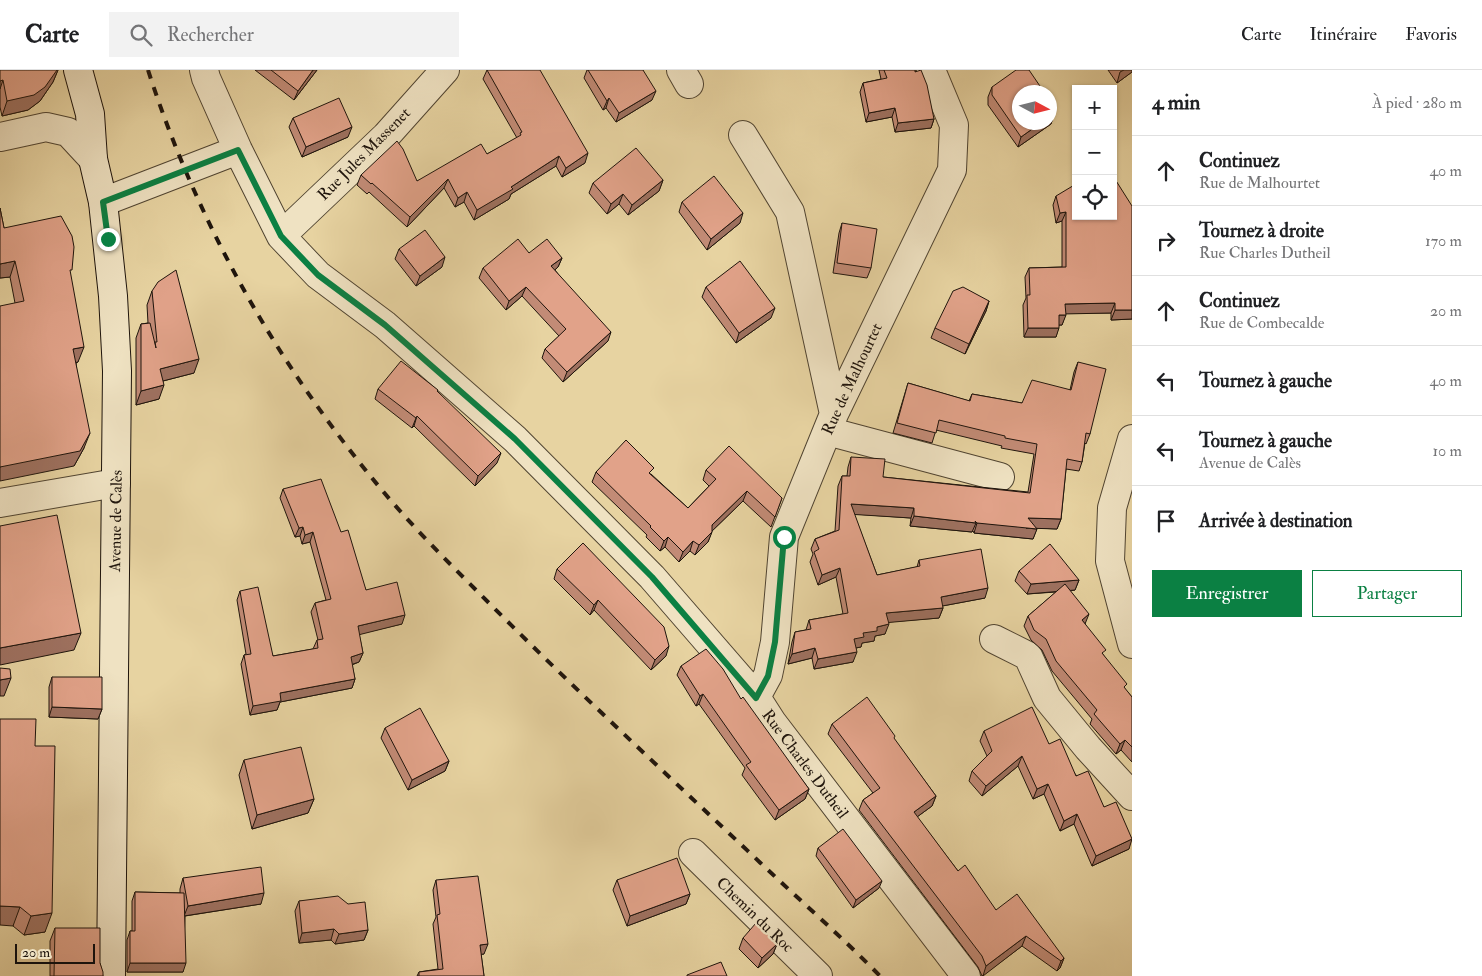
<!DOCTYPE html>
<html lang="fr">
<meta charset="utf-8">
<style>
body{margin:0;font-family:"IM FELL Double Pica",serif;background:#f2f2f2;color:#202124}
.controls{position:absolute;right:15px;top:15px;display:grid;overflow:hidden;border-radius:0px;box-shadow:0 1px 4px #0004}
.controls button{width:45px;height:45px;display:grid;place-items:center;padding:0;border:0;border-bottom:1px solid #e0e0e0;background:#fff;color:#202124;font:25px sans-serif}
.compass{position:absolute;left:1012px;top:15px;width:45px;height:45px;border-radius:50%;background:#fff;box-shadow:0 1px 4px #0004;rotate:97deg}
.scale{position:absolute;left:15px;bottom:12px;width:80px;box-sizing:border-box;padding-left:5px;border:2px solid #1e140c;border-top:0;font-size:14px;line-height:18px;white-space:nowrap;color:#1e140c;-webkit-text-stroke:4px #efe2c2;paint-order:stroke}
.stop{position:absolute;width:15px;height:15px;margin:-11px;border:4px solid #0b8043;border-radius:50%;background:#fff}
.stop.end{background:#0b8043;border-color:#fff;box-shadow:0 1px 5px #0008}
.list{margin:0;padding:0;list-style:none}
h2{display:flex;justify-content:space-between;align-items:center;height:65px;margin:0;padding:0 20px;font-size:21px}
h2 small{font-size:16px;font-weight:400;color:#757577}
.list li{display:grid;grid-template-columns:32px 1fr auto;gap:15px;align-items:center;box-sizing:border-box;height:70px;padding:0 20px;border-top:1px solid #e0e0e0}
.list b{display:block;font-size:19px;white-space:nowrap}
.list p{margin:0;font-size:16px;white-space:nowrap;color:#757577}
.list em{font-size:16px;font-style:normal;color:#757577}
.actions{display:flex;gap:10px;padding:15px 20px}
.actions a{flex:1;padding:11px 0;border:1px solid #0b8043;border-radius:0px;text-align:center;font-size:18px;color:#0b8043}
.actions .main{background:#0b8043;color:#fff}
.icon{flex:none;width:28px;height:28px;fill:none;stroke:currentColor;stroke-width:2;stroke-linecap:round;stroke-linejoin:round}
.map{position:relative;flex:none;width:1132px;height:906px;overflow:hidden}
header{display:flex;align-items:center;gap:30px;box-sizing:border-box;height:70px;padding:0 25px;background:#fff;border-bottom:1px solid #e0e0e0}
header strong{font-size:24px}
nav{display:flex;gap:28px;margin-inline-start:auto;font-size:18px}
.search{width:350px;height:45px;background:#f2f2f2;display:flex;align-items:center;gap:12px;box-sizing:border-box;padding:0 18px;border-radius:0px;color:#757577;font-size:19px}
main{display:flex}
aside{flex:1;background:#fff}
.map>svg:first-child{display:block}
.lines{fill:none;stroke-linecap:round;stroke-linejoin:round}
.street-casing{stroke:#504431;stroke-width:30}
.secondary-casing{stroke:#1e140c;stroke-width:30}
.street{stroke:#efe2c2;stroke-width:28}
.secondary{stroke:#efe2c2;stroke-width:28}
.rail{stroke:#1e140c;stroke-width:4;stroke-dasharray:9 9;stroke-linecap:butt}
.wall{fill:#c28b76;stroke:#1e140c}
.shaded-wall{fill:#9e7160;stroke:#1e140c}
.building{fill:#e1a289;stroke:#1e140c}
.route{stroke:#0b8043;stroke-width:6}
.labels{text-anchor:middle;dominant-baseline:central;stroke-width:4.5;stroke-linejoin:round;paint-order:stroke}
.street-label{font-size:16px;fill:#1e140c;stroke:#efe2c2}
</style>
<header>
<strong>Carte</strong>
<div class="search"><svg class="icon" aria-label="search" viewBox="0 0 24 24"><circle cx="10" cy="10" r="6"/><path d="M15 15l6 6"/></svg>Rechercher</div>
<nav><a>Carte</a><a>Itinéraire</a><a>Favoris</a></nav>
</header>
<main>
<div class="map">
<svg width="1132" height="906" viewBox="0 0 1132 906">
<rect width="100%" height="100%" fill="#e7d3a1"/>
<filter id="stains"><feTurbulence type="fractalNoise" baseFrequency=".004" numOctaves="4"/><feColorMatrix values="0 0 0 0 .2 0 0 0 0 .09 0 0 0 0 .02 0 0 0 .5 -.17"/></filter>
<radialGradient id="worn" r=".72"><stop offset=".6" stop-color="#630" stop-opacity="0"/><stop offset="1" stop-color="#630" stop-opacity=".3"/></radialGradient>
<g class="lines">
<defs>
<path id="street" d="M204 0 206 8 238 80 281 166 318 205 385 255 515 369 652 507 756 627 772 652 966 906
M681 0 689 14
M743 65 790 142 834 344
M0 67 46 57 68 62 93 89
M103 132 238 80
M281 166 386 66 445 0
M827 361 1000 407
M1132 369 1112 438 1110 491 1132 574
M0 433 116 413
M994 569 1028 586 1047 628 1088 678 1132 726
M756 627 768 605 775 572 784 467 834 344 952 100 954 55 931 0
M693 783 818 906"/>
<path id="secondary" d="M78 0 90 44 93 89 103 132 113 226 117 301 111 906"/>
</defs>
<!-- street casing -->
<use href="#street" class="street-casing"/>
<!-- secondary casing -->
<use href="#secondary" class="secondary-casing"/>
<!-- street -->
<use href="#street" class="street"/>
<!-- secondary -->
<use href="#secondary" class="secondary"/>
<!-- rail -->
<path class="rail" d="M148 0C196 149 273 287 372 408 409 454 452 496 494 538 583 627 676 713 768 800 805 835 844 869 880 906"/>
</g>
<!-- wall -->
<path class="wall" d="M0 0H58L53 12 40 31 28 40 2 46 0 37Z
M255 0H317L294 30Z
M487 0 585 93 562 107 556 96 511 124 509 129 474 150 464 132 455 137 444 118 407 157 369 122 367 124 357 115 361 105 417 111 487 84 517 68 483 9Z
M587 0H643L652 30 616 52 606 38 603 40 584 8Z
M879 0H915L934 49 931 58 895 62 892 47 866 52 860 22 863 13 881 9Z
M1108 0H1132V2L1117 13Z
M992 17 1020 22 1054 44 1051 54 1018 77 988 35V27Z
M293 48 348 67 302 87 289 57Z
M663 110 659 121 628 145 619 134 607 144 589 123 593 113Z
M1056 126 1132 249 1111 250V243H1066L1062 255H1059L1056 267H1024L1023 235 1026 228 1025 207 1029 198 1062 197V151L1056 153 1053 135Z
M682 132 740 153 707 180 679 142Z
M0 138 4 158 70 205 78 292 76 293 84 378 74 396 15 233 10 207 0 208Z
M842 153 871 198 867 208 833 203 839 163Z
M399 179 442 197 416 216 395 189Z
M529 183 562 188 558 197 555 200 608 271 563 312 542 288 545 279 559 266 522 226 506 240 479 208 483 198Z
M706 217 771 248 736 273 702 227Z
M152 221 194 303 163 311 159 329 136 335V268L141 254 148 253 147 235Z
M989 231 986 241 965 284 931 268 935 258Z
M1078 292 1090 364 1086 374 1085 373 1082 392 1079 401 1066 399 1061 449 1057 459 1037 458 1033 469 974 463 973 461 972 462 910 456 911 448 854 444 877 505 917 497 919 490 985 528 942 536 943 538 939 548 888 552 885 564 875 566 874 571 862 573 861 577 856 578 853 592 814 599 812 588 788 594 792 572 795 562 806 560 809 550 843 544 836 507 818 515 810 492 813 484 811 479 815 469 835 461 838 416 842 406H847L848 397 851 387 883 407 1028 422 1034 384 1001 378 1002 376 936 360 932 373 893 363 908 313 969 331 972 324 1022 333 1070 320 1074 302Z
M378 319 437 322 497 393 475 416 414 356 412 358 375 329Z
M706 400 782 428 771 457 743 431 712 461 708 472 695 485 690 481 679 492 665 477 660 481 646 467 647 465 592 412 596 402 651 404 688 438 709 416 703 410Z
M283 419 341 462 366 520 402 554 359 564 363 583 359 592 352 595 355 609 352 618 280 632 277 640 250 645 241 594 244 585 246 584 237 530 240 521 273 586 313 579 317 570H318L311 542 315 533 326 530 310 472 302 474 300 466 295 467 280 428Z
M583 473 666 586 651 600 594 540 590 545 554 509 557 499Z
M1019 501 1079 510 1075 520 1070 521 1085 554 1104 586 1125 619 1132 627V692L1121 680 1116 684 1090 654 1092 649 1052 601 1042 580 1031 570 1024 556 1028 546 1056 522 1027 524 1015 511Z
M681 596 741 629 809 719 805 729 775 750 742 705 745 698 699 634 696 636 677 605Z
M52 607 102 639 98 649 49 647V617Z
M832 654 894 669 936 726 932 736 917 747 958 801 996 840 1064 888 1060 898 1057 901 1022 876 982 906 978 897 859 740 863 730 873 723 828 664Z
M385 658 449 691 445 701 408 720 381 668Z
M984 661 1049 674 1104 737 1129 779 1092 796 1074 754 1060 761 1044 724 1033 729 1018 696 982 726 969 711 972 701 987 686 980 671Z
M35 676 45 862 24 865 13 856Z
M244 690 314 729 308 743 252 759 239 705Z
M818 778 879 818 853 838 816 786Z
M183 808 261 834 185 846 183 902H127V870L130 861H132V831L135 822 180 823V819Z
M436 810 484 884H481L484 906H417L419 902 438 899 433 854 436 847 433 820Z
M617 810 690 824 686 834 627 856 613 820Z
M299 831 348 834 368 860 364 870 335 874 331 870 299 873 295 841Z
M55 858 100 893 103 906H50V871Z
M743 868 777 874 773 884 758 898 739 879Z"/>
<!-- shaded-wall -->
<path class="shaded-wall" d="M57 0H58L53 12 40 31 28 40 2 46 7 31Z
M313 0H317L294 30 298 21Z
M1124 0H1132V2L1117 13 1120 2Z
M3 10 0 19V11Z
M656 21 652 30 616 52 619 43Z
M609 28 606 38 603 40 607 31Z
M895 38 892 47 866 52 869 43Z
M1054 44 1051 54 1018 77 1021 67 1042 52H1050V48Z
M934 49 931 58 895 62 898 53Z
M352 57 348 67 302 87 306 77Z
M588 83 585 93 562 107 566 98Z
M559 86 556 96 511 124 509 129 474 150 477 140 511 117Z
M448 109 444 118 407 157 410 147Z
M663 110 659 121 628 145 632 135Z
M467 122 464 132 455 137 458 128Z
M623 124 619 134 607 144 611 134Z
M1066 142 1062 151 1056 153 1060 143Z
M743 143 740 153 707 180 711 169Z
M445 187 442 197 416 216 420 206Z
M562 188 558 197 548 206 551 196Z
M15 191 10 207 0 208V194Z
M526 217 522 226 506 240 509 231Z
M989 231 986 241 965 284 969 274Z
M1115 233 1111 243 1062 244 1065 234Z
M775 238 771 248 736 273 739 263Z
M1115 240H1132V249L1111 250Z
M1059 245H1066L1062 255H1056Z
M1028 258H1059L1056 267H1024Z
M611 262 608 271 563 312 567 302Z
M84 277 78 292 67 295 73 279Z
M199 289 194 303 155 313 160 299Z
M164 315 159 329 136 335 141 321Z
M417 346 414 356 412 358 416 348Z
M90 363 84 378 74 396 0 411V397Z
M501 383 497 393 475 416 478 406Z
M747 421 743 431 708 465 712 455Z
M851 434 914 438 911 448 847 444Z
M914 446 976 453 972 462 910 456Z
M1028 448 1061 449 1057 459 1026 458 1037 459 1033 469 974 463 977 453Z
M303 457 300 466 295 467 299 458Z
M313 462 310 472 302 474 305 465Z
M712 462 708 472 695 485 699 475Z
M668 467 665 477 660 481 664 471Z
M693 471 690 481 679 492 683 482Z
M840 498 836 507 818 515 822 505Z
M1079 510 1075 520 1027 524 1031 514Z
M988 518 985 528 937 537 941 527Z
M598 530 594 540 590 545 594 535Z
M943 538 939 548 883 553 886 543Z
M1089 544 1085 554 1082 550Z
M405 545 402 554 354 566 358 556Z
M889 554 885 564 875 566 874 571 862 573 861 577 850 579 854 569 863 563 877 557Z
M81 563 74 580 0 595V578Z
M669 576 666 586 651 600 655 590Z
M815 578 812 588 788 594 792 584Z
M857 582 853 592 814 599 818 589Z
M363 583 359 592 347 596 351 587Z
M11 608 4 626H0V610Z
M355 609 352 618 280 632 277 640 250 645 253 636 280 623Z
M703 624 699 634 696 636 700 626Z
M52 637 102 639 98 649 49 647Z
M1125 670 1121 680 1116 684 1120 674Z
M1022 686 1018 696 982 726 986 716Z
M449 691 445 701 408 720 412 710Z
M1048 714 1044 724 1033 729 1037 719Z
M809 719 805 729 775 750 779 740Z
M936 726 932 736 910 752 914 742Z
M314 729 308 743 252 759 257 745Z
M1077 744 1074 754 1060 761 1064 751Z
M1132 769 1129 779 1092 796 1096 786Z
M882 811 879 818 853 838 856 830Z
M264 823 261 834 184 846 188 836Z
M690 824 686 834 627 856 630 846Z
M0 836 20 837 13 856 0 855Z
M52 843 45 862 24 865 31 846Z
M334 859 331 870 299 873 302 863Z
M368 860 364 870 335 874 339 864Z
M1026 866 1022 876 983 906 986 896Z
M488 874 484 884 476 885 480 875Z
M777 874 773 884 758 898 762 888Z
M1064 888 1060 898 1057 901 1061 891Z
M130 893H186L183 902H127Z"/>
<!-- building -->
<path class="building" d="M0 0H57L45 17 34 25 7 31 3 10 0 11Z
M271 0H313L298 21Z
M487 0H540L588 83 566 98 559 86 511 117 513 119 477 140 467 122 458 128 448 109 410 147 372 113 371 114 361 105 397 71 403 79 417 111 481 74 487 84 521 65 520 63 522 62Z
M588 0H643L656 21 619 43 609 28 607 31Z
M884 0H915V2L921 0 927 15 934 49 898 53 895 38 869 43 863 13 887 8Z
M1016 0H1029L1044 22H1020V52H1042L1021 67 992 25V17Z
M339 28 352 57 306 77 293 48Z
M1050 37 1054 44 1050 48Z
M636 78 663 110 632 135 623 124 611 134 593 113Z
M714 106 743 143 711 169 682 132Z
M1113 106 1132 136V240H1115V233L1065 234 1066 245H1059V258H1028L1027 225H1030L1029 198 1066 197V142L1060 143 1056 126 1076 114V146H1113Z
M0 138 4 158 61 146 72 166 74 177 72 200H70L84 277 73 279 90 363 80 381 0 397V236L24 231 15 191 0 194Z
M842 153 877 159 871 198 837 193Z
M425 160 445 187 420 206 399 179Z
M518 169 529 183 547 169 562 188 551 196 611 262 567 302 545 279 566 259 526 217 509 231 483 198Z
M740 191 775 238 739 263 706 217Z
M176 200 199 289 160 299 164 315 141 321V254L150 253 156 278 155 272H157L152 221 158 212Z
M963 217 989 231 969 274 935 258 953 221Z
M401 291 438 320 437 321 501 383 478 406 417 346 416 348 378 319Z
M1078 292 1106 299 1090 364 1086 363 1082 392 1067 389 1061 449 1028 448 1037 459 977 453 975 451 976 453 914 446V438L851 434 877 505 920 496 919 490 981 479 988 518 941 527 943 538 886 543 889 554 877 557V561L863 563 864 567 854 569 857 582 818 589 815 578 792 584 795 562 811 559 809 550 848 543 840 498 822 505 814 482 819 479 815 469 839 460 842 406H850L851 387 885 389 883 407 1030 423 1037 374 1005 368V366L939 350 936 363 897 353 908 313 970 331 972 324 1022 333 1032 310 1071 320Z
M626 370 654 398 649 403 688 438 716 409 706 400 729 376 782 428 775 447 747 421 712 455V462L699 475 693 471 683 482 668 467 664 471 650 457 651 456 596 402Z
M321 409 341 462 348 460 366 520 397 512 405 545 358 556 363 583 351 587 355 609 280 623 281 631 253 636 244 585 251 584 240 521 258 517 273 586 318 578 317 570 323 569 315 533 331 529 313 462 305 465 303 457 299 458 283 419Z
M57 445 81 563 0 578V456Z
M583 473 664 557 669 576 655 590 598 530 594 535 557 499Z
M1050 474 1079 510 1031 514 1019 501Z
M1065 514 1089 544 1082 550 1106 580 1102 583 1127 614 1124 617 1132 627V677L1125 670 1120 674 1094 644 1097 640 1056 591 1046 569 1034 560 1028 546Z
M706 579 723 599 741 629 743 627 809 719 779 740 746 695 751 692 703 624 700 626 681 596Z
M0 598 10 599 11 608 0 610Z
M52 607H102V639L52 637Z
M867 627 895 666 894 668 936 726 914 742 958 801 965 795 996 840 1017 824 1064 888 1061 891 1026 866 986 896 982 886 863 730 880 718 832 654Z
M1032 637 1049 674 1060 669 1076 706 1088 701 1104 737 1116 732 1132 769 1096 786 1077 744 1064 751 1048 714 1037 719 1022 686 986 716 972 701 992 681 984 661Z
M420 638 449 691 412 710 385 658Z
M0 649H36L35 676H55L52 843 31 846 20 837 0 836Z
M301 677 314 729 257 745 244 690Z
M843 759 882 811 856 830 818 778Z
M677 788 690 824 630 846 617 810Z
M261 797 264 823 188 836 183 808Z
M478 806 488 874 480 875 484 906H419V902L443 899 437 845 440 844 436 810Z
M135 822 184 823 186 893H130V861H135Z
M338 826 348 834 365 832 368 860 339 864 334 859 302 863 299 831Z
M756 853 777 874 762 888 743 868Z
M55 858H100V893L103 902V906H54Z
M721 892 727 906H687V905Z"/>
<g class="lines">
<!-- route -->
<path class="route" d="M108 169 103 132 238 80 281 166 318 205 385 255 515 369 652 507 756 628 768 606 775 572 784 467"/>
</g>
<g class="labels">
<!-- street labels -->
<g class="street-label">
<text transform="translate(364 84) rotate(-45)">Rue Jules Massenet</text>
<text transform="translate(852 309) rotate(-65)">Rue de Malhourtet</text>
<text transform="translate(116 451) rotate(-89)">Avenue de Calès</text>
<text transform="translate(805 694) rotate(53)">Rue Charles Dutheil</text>
<text transform="translate(755 845) rotate(44)">Chemin du Roc</text>
</g>
</g>
<rect width="100%" height="100%" filter="url(#stains)"/>
<rect width="100%" height="100%" fill="url(#worn)"/>
</svg>
<div class="controls">
<button>+</button>
<button>−</button>
<button><svg class="icon" aria-label="locate" viewBox="0 0 24 24"><circle cx="12" cy="12" r="6"/><path d="M12 2v4M12 18v4M2 12h4M18 12h4"/></svg></button>
</div>
<svg class="compass" viewBox="-18 -18 36 36"><path d="M0-13l5 13h-10z" fill="#e53935"/><path d="M0 13l5-13h-10z" fill="#757577"/></svg>
<div class="scale">20 m</div>
<div class="stop" style="left:784px;top:467px"></div>
<div class="stop end" style="left:108px;top:169px"></div>
</div>
<aside>
<h2>4 min<small>À pied · 280 m</small></h2>
<ul class="list">
<li><svg class="icon" aria-label="ahead" viewBox="0 0 24 24"><path d="M12 20V5M6 11l6-6 6 6"/></svg><div><b>Continuez</b><p>Rue de Malhourtet</p></div><em>40 m</em></li>
<li><svg class="icon" aria-label="right" viewBox="0 0 24 24"><path d="M7 20v-9h11M14 6l5 5-5 5"/></svg><div><b>Tournez à droite</b><p>Rue Charles Dutheil</p></div><em>170 m</em></li>
<li><svg class="icon" aria-label="ahead" viewBox="0 0 24 24"><path d="M12 20V5M6 11l6-6 6 6"/></svg><div><b>Continuez</b><p>Rue de Combecalde</p></div><em>20 m</em></li>
<li><svg class="icon" aria-label="left" viewBox="0 0 24 24"><path d="M17 20v-9H6M10 6l-5 5 5 5"/></svg><div><b>Tournez à gauche</b></div><em>40 m</em></li>
<li><svg class="icon" aria-label="left" viewBox="0 0 24 24"><path d="M17 20v-9H6M10 6l-5 5 5 5"/></svg><div><b>Tournez à gauche</b><p>Avenue de Calès</p></div><em>10 m</em></li>
<li><svg class="icon" aria-label="arrive" viewBox="0 0 24 24"><path d="M6 21V4h12l-3 4 3 4H6"/></svg><div><b>Arrivée à destination</b></div></li>
</ul>
<div class="actions"><a class="main">Enregistrer</a><a>Partager</a></div>
</aside>
</main>
